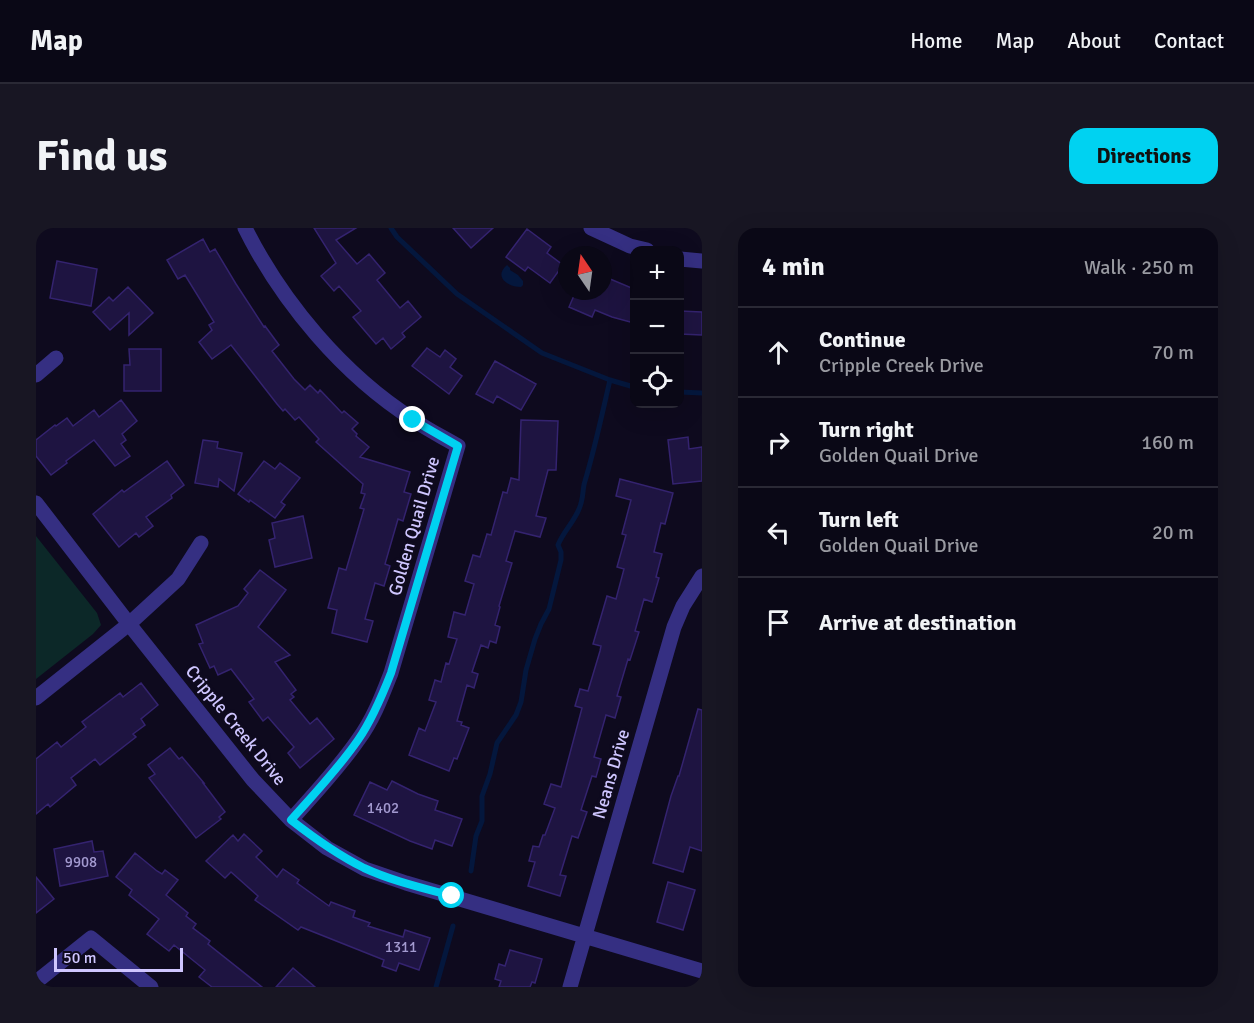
<!DOCTYPE html>
<meta charset="utf-8">
<style>
body{margin:0;font-family:Signika,sans-serif;background:#181623;color:#f1f3f6}
.controls{position:absolute;right:18px;top:18px;display:grid;overflow:hidden;border-radius:12px;box-shadow:0 6px 24px #0002}
.controls button{width:54px;height:54px;display:grid;place-items:center;padding:0;border:0;border-bottom:2px solid #2a2935;background:#0a0816;color:#f1f3f6;font:30px sans-serif}
.compass{position:absolute;left:522px;top:18px;width:54px;height:54px;border-radius:50%;background:#0a0816;box-shadow:0 6px 24px #0002;rotate:347deg}
.scale{position:absolute;left:18px;bottom:15px;width:129px;box-sizing:border-box;padding-left:6px;border:3px solid #cfc6ff;border-top:0;font-size:16px;line-height:21px;white-space:nowrap;color:#cfc6ff;-webkit-text-stroke:4px #0e0a1e;paint-order:stroke}
.stop{position:absolute;width:18px;height:18px;margin:-14px;border:4px solid #00d2f1;border-radius:50%;background:#fff}
.stop.end{background:#00d2f1;border-color:#fff;box-shadow:0 2px 6px #0008}
.list{margin:0;padding:0;list-style:none}
h2{display:flex;justify-content:space-between;align-items:center;height:78px;margin:0;padding:0 24px;font-size:26px}
h2 small{font-size:20px;font-weight:400;color:#999aa1}
.list li{display:grid;grid-template-columns:39px 1fr auto;gap:18px;align-items:center;box-sizing:border-box;height:90px;padding:0 24px;border-top:2px solid #2a2935}
.list b{display:block;font-size:22px;white-space:nowrap}
.list p{margin:0;font-size:20px;white-space:nowrap;color:#999aa1}
.list em{font-size:20px;font-style:normal;color:#999aa1}
.icon{flex:none;width:33px;height:33px;fill:none;stroke:currentColor;stroke-width:2;stroke-linecap:round;stroke-linejoin:round}
.map{position:relative;flex:none;width:666px;height:759px;overflow:hidden;border-radius:18px}
header{display:flex;align-items:center;gap:36px;box-sizing:border-box;height:84px;padding:0 30px;background:#0a0816;border-bottom:2px solid #2a2935}
header strong{font-size:28px}
nav{display:flex;gap:33px;margin-inline-start:auto;font-size:21px}
.intro{display:flex;align-items:center;justify-content:space-between;box-sizing:border-box;height:144px;padding:0 36px}
h1{margin:0;font-size:42px}
.button{padding:15px 27px;border-radius:18px;background:#00d2f1;color:#111;font-size:21px;font-weight:700}
main{display:flex;gap:36px;padding:0 36px}
aside{flex:1;background:#0a0816;border-radius:18px;box-shadow:0 6px 24px #0002}
.map>svg:first-child{display:block}
.green{fill:#0c2828}
.water{fill:#04173d}
.lines{fill:none;stroke-linecap:round;stroke-linejoin:round}
.stream{stroke:#04173d;stroke-width:5}
.building{fill:#1e1441;stroke:#34236f;stroke-width:1.5}
.minor{stroke:#352f82;stroke-width:15}
.route{stroke:#00d2f1;stroke-width:8}
.labels{text-anchor:middle;dominant-baseline:central;stroke-width:6;stroke-linejoin:round;paint-order:stroke}
.number-label{font-size:15px;fill:#a39ad0}
.street-label{font-size:18px;fill:#cfc6ff;stroke:#0e0a1e}
</style>
<header>
<strong>Map</strong>
<nav><a>Home</a><a>Map</a><a>About</a><a>Contact</a></nav>
</header>
<div class="intro"><h1>Find us</h1><a class="button">Directions</a></div>
<main>
<div class="map">
<svg width="666" height="759" viewBox="0 0 666 759">
<rect width="100%" height="100%" fill="#0e0a1e"/>
<!-- green -->
<path class="green" d="M0 308 61 385 65 397 57 406 0 451Z"/>
<!-- water -->
<path class="water" d="M471 37 474 40V42L482 47 487 53V57L485 59C472 59 457 49 471 37Z"/>
<g class="lines">
<!-- stream -->
<path class="stream" d="M355 0 361 9 421 66 506 125 574 152 598 159
M644 164 666 165
M435 643 440 608 446 593V568L454 546 461 515 480 487 485 474 490 442 499 411 505 396 513 381 525 332V324L522 317C527 304 538 294 543 281 548 270 546 262 549 253 559 220 566 186 574 152
M400 759 417 698"/>
</g>
<!-- building -->
<path class="building" d="M278 0H320L300 12 321 36 333 26 349 45 341 52 364 80 372 73 385 89 366 105 369 109 355 121 347 110 340 116 317 89 325 83 303 58 298 63 285 48 300 35Z
M417 0H457L435 20Z
M491 1 515 19 511 25 527 37 514 55 492 39 489 43 470 29Z
M167 11 174 24 179 21 200 56 228 99 229 98 243 117 236 123 258 151 269 162 274 157 282 165 284 162 306 185 308 183 322 195 316 201 321 206 320 208 333 219 324 229 374 244 368 264 375 266 367 293 362 291 349 336 354 338 348 358 339 355 329 391 337 393 331 414 296 405 301 382 292 380 303 340 310 342 328 281 324 280 329 266 325 265 327 256 280 214 283 211 263 189 259 192 249 181 247 183 241 176 195 117 176 131 163 114 176 102 173 97 178 94 149 47 142 51 131 32Z
M21 33 61 41 55 78 14 70Z
M567 48 598 61V95L576 89 559 82 556 89 533 79 540 63H567Z
M92 59 117 85 93 107V85L74 102 57 84 73 69 77 73Z
M644 83 666 84V107L644 106Z
M391 120 404 129 409 122 420 131 414 139 426 148 413 166 376 138Z
M93 121H125V163H88V137H94Z
M459 133 500 156 485 182 461 168 457 175 440 166Z
M85 172 101 193 86 206 90 212 85 216 94 228 79 238 58 212 30 233 31 235 15 247 0 228V212L19 197 20 198 31 190 37 198 58 182 63 189Z
M485 192 522 193 520 242H512L500 288 510 290 504 309 479 303 470 333 476 335 463 378 464 379 459 397 464 399 460 415 454 413 452 420 445 417 436 444 442 446 438 460 431 457 421 493 426 494 425 497 433 500 421 531 418 530 413 543 373 527 383 500 389 503 400 474 393 472 399 452 405 454 410 435 413 436 421 411 412 409 418 384 429 387 438 356 429 353 437 327 444 329 451 306 455 307 467 264 471 265 475 250 483 252Z
M652 209 653 221 666 219V253L637 256 632 212Z
M167 212 182 214 181 220 206 225 198 263 183 251 182 259 159 255Z
M131 233 148 257 135 267 136 270 110 289 117 298 103 309 100 305 83 319 57 286 86 262 88 264Z
M228 233 239 241 244 235 264 250 245 274 249 277 239 290 214 272 213 274 202 266Z
M584 251 637 265 629 296 625 295 618 324 626 326 620 349 623 350 616 374 608 371 599 403 603 404 594 432 592 431 581 468 585 469 579 490 570 487 558 529 565 531 560 549 556 548 545 582 551 584 542 610 536 608 524 647 530 648 524 668 492 658 499 634 493 633 497 618 503 619 507 607H509L519 580 508 576 515 556 525 559 546 480 539 478 544 461 552 463 564 423 565 418 557 416 571 368 580 371 588 341 581 339 590 307 586 306 595 272 580 268Z
M267 288 276 330 239 339 233 312 239 310 236 295Z
M224 342 250 362 222 399 254 427 239 434 260 462 255 466 258 469 254 472 274 496 281 490 298 511 264 540 252 525 258 519 232 489 227 493 213 474 218 471 195 441 182 447 178 438 174 440 163 416 167 415 160 397 202 378 212 365 208 361Z
M105 455 122 477 105 491 109 497 97 506 100 509 64 537 59 531 35 550 40 557 14 579 12 576 0 586V531L21 514 25 519 50 499 46 494 84 465 87 469Z
M662 481 666 482V623L654 619 647 644 617 635 635 568 642 548H643Z
M134 520 143 531 146 529 168 555H167L189 584 183 589 185 591 160 610 113 550 119 546 112 537Z
M356 553 382 566 402 573 399 582 426 591 416 618 399 612 396 621 374 613 318 587 334 554 351 562Z
M208 606 226 623 220 629 241 649 247 641 263 652 261 655 293 678 295 674 319 683 317 689 334 695 332 698 367 709 369 702 394 710 383 742 363 735 360 743 346 738 348 732 265 699 262 702 219 672 222 668 195 644 189 650 170 633 197 607 202 613Z
M56 613 58 624 67 623 72 648 24 658 18 621Z
M99 625 121 643 126 646 129 642 142 652 130 667 152 685 150 688 160 696 157 700 174 713 172 716 226 759H176L163 749 169 742 138 717 133 723 111 706 123 691 93 667 96 662 80 649Z
M0 649 18 671 0 685Z
M632 654 659 662 647 702 621 694Z
M474 722 506 731 499 755 496 754 494 759H463L465 753 459 751 463 736 469 738Z
M257 740 279 759H240Z"/>
<g class="lines">
<!-- minor -->
<path class="minor" d="M209 0C246 74 307 147 378 192 392 202 407 209 422 218L355 445C346 468 337 492 322 512 302 541 278 566 255 592
M555 0 594 18 611 22
M644 31 666 33
M0 147 20 130
M0 275 93 396 217 552 255 592 291 620 329 641 370 655 666 743
M0 470 93 396 142 351 165 315
M0 754 55 710 115 759
M534 759 638 399 647 378 666 348"/>
</g>
<g class="lines">
<!-- route -->
<path class="route" d="M377 192 422 218 355 445C346 468 336 492 322 512 302 541 278 566 255 592 278 610 302 627 328 640 356 653 387 660 416 668"/>
</g>
<g class="labels">
<!-- number labels -->
<g class="number-label">
<text x="347" y="580">1402</text>
<text x="45" y="634">9908</text>
<text x="365" y="719">1311</text>
</g>
<!-- street labels -->
<g class="street-label">
<text transform="translate(378 298) rotate(-74)">Golden Quail Drive</text>
<text transform="translate(200 497) rotate(51)">Cripple Creek Drive</text>
<text transform="translate(575 546) rotate(-74)">Neans Drive</text>
</g>
</g>
</svg>
<div class="controls">
<button>+</button>
<button>−</button>
<button><svg class="icon" aria-label="locate" viewBox="0 0 24 24"><circle cx="12" cy="12" r="6"/><path d="M12 2v4M12 18v4M2 12h4M18 12h4"/></svg></button>
</div>
<svg class="compass" viewBox="-18 -18 36 36"><path d="M0-13l5 13h-10z" fill="#e53935"/><path d="M0 13l5-13h-10z" fill="#999aa1"/></svg>
<div class="scale">50 m</div>
<div class="stop" style="left:416px;top:668px"></div>
<div class="stop end" style="left:377px;top:192px"></div>
</div>
<aside>
<h2>4 min<small>Walk · 250 m</small></h2>
<ul class="list">
<li><svg class="icon" aria-label="ahead" viewBox="0 0 24 24"><path d="M12 20V5M6 11l6-6 6 6"/></svg><div><b>Continue</b><p>Cripple Creek Drive</p></div><em>70 m</em></li>
<li><svg class="icon" aria-label="right" viewBox="0 0 24 24"><path d="M7 20v-9h11M14 6l5 5-5 5"/></svg><div><b>Turn right</b><p>Golden Quail Drive</p></div><em>160 m</em></li>
<li><svg class="icon" aria-label="left" viewBox="0 0 24 24"><path d="M17 20v-9H6M10 6l-5 5 5 5"/></svg><div><b>Turn left</b><p>Golden Quail Drive</p></div><em>20 m</em></li>
<li><svg class="icon" aria-label="arrive" viewBox="0 0 24 24"><path d="M6 21V4h12l-3 4 3 4H6"/></svg><div><b>Arrive at destination</b></div></li>
</ul>
</aside>
</main>
